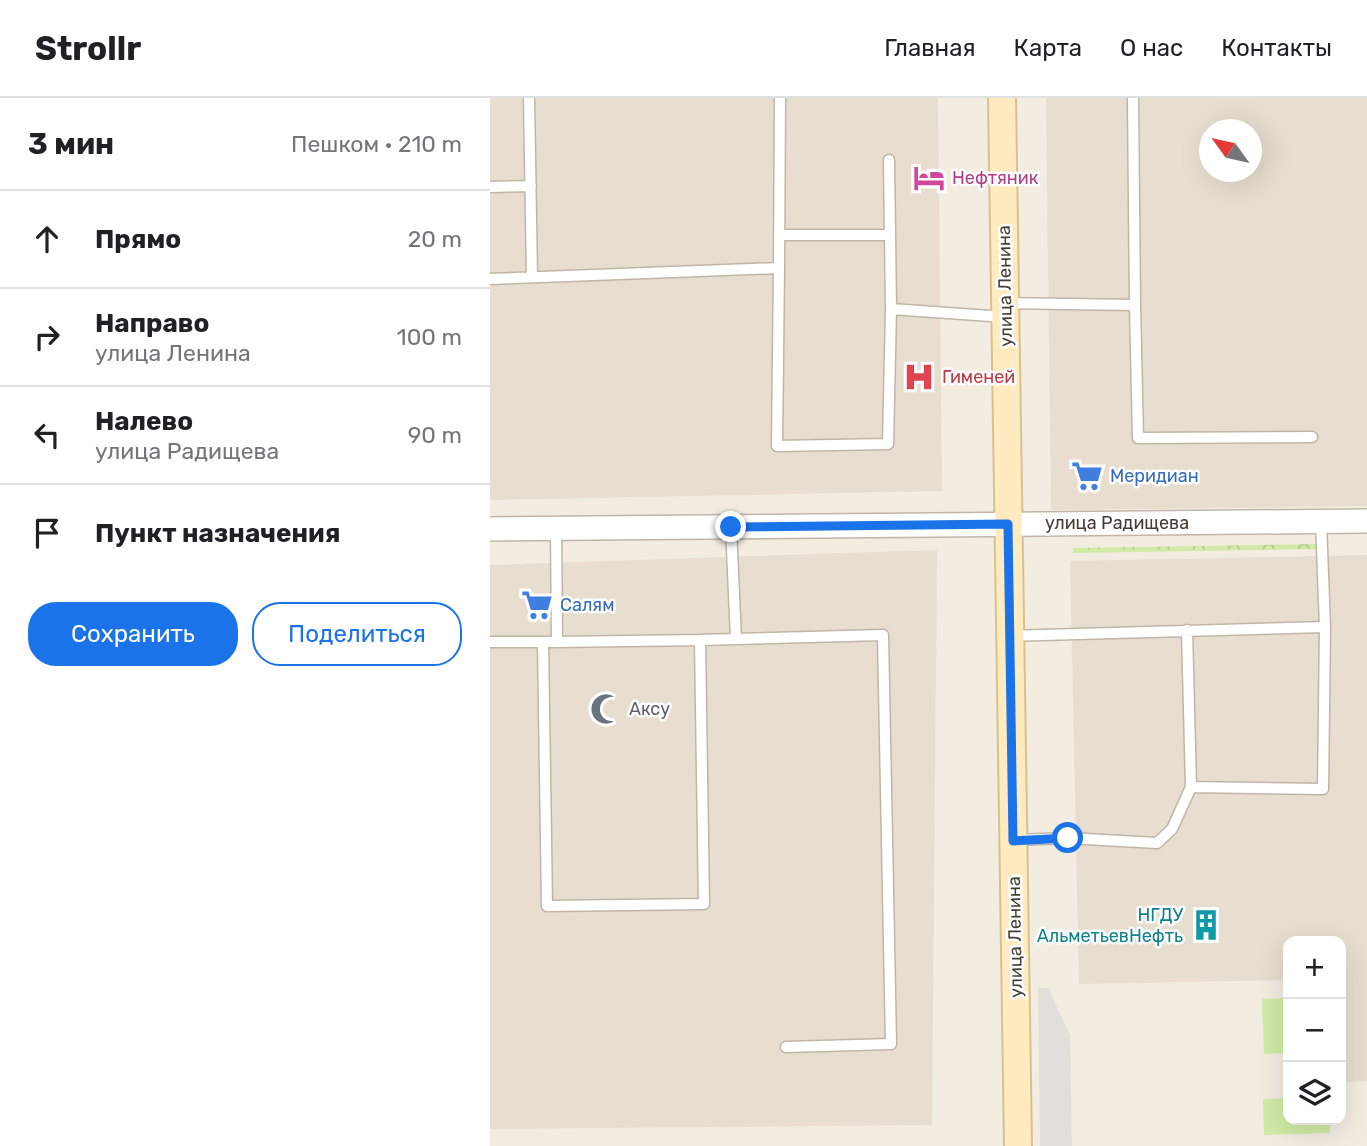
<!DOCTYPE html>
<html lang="ru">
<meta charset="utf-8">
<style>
body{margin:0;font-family:Rubik,sans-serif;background:#f2f2f2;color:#202124}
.controls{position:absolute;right:21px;bottom:21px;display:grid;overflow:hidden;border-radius:14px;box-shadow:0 7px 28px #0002}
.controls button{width:63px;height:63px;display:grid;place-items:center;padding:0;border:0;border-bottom:2px solid #e0e0e0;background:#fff;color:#202124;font:35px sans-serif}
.compass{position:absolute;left:709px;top:21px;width:63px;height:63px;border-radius:50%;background:#fff;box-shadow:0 7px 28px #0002;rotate:303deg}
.stop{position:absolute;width:21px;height:21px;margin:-16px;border:5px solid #1a73e8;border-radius:50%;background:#fff}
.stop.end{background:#1a73e8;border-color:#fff;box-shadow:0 2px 7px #0008}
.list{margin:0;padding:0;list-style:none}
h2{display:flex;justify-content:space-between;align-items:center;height:91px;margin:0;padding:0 28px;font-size:30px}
h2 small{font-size:23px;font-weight:400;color:#757577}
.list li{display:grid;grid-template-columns:46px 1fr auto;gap:21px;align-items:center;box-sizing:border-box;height:98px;padding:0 28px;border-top:2px solid #e0e0e0}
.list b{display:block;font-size:26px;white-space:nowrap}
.list p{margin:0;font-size:23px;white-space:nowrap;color:#757577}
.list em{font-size:23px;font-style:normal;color:#757577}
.actions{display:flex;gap:14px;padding:21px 28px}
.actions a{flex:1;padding:16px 0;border:2px solid #1a73e8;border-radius:28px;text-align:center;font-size:24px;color:#1a73e8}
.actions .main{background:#1a73e8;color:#fff}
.icon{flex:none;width:38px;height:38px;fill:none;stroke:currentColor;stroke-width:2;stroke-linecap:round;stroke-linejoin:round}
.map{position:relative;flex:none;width:877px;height:1048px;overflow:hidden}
header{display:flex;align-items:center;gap:42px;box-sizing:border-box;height:98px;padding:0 35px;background:#fff;border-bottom:2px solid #e0e0e0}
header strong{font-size:33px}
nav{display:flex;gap:38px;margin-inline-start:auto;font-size:24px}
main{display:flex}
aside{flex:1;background:#fff}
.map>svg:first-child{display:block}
.residential{fill:#e7decf;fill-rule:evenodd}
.grass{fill:#d0eba6}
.forest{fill:url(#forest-crowns)}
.parking{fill:#e2dfdb}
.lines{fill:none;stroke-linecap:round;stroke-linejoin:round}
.service-casing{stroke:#c1b6a6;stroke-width:13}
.tertiary-casing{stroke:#c1b6a6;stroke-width:26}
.secondary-casing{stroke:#d9c18f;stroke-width:30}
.service{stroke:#fff;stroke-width:10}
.tertiary{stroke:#fff;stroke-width:23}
.secondary{stroke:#ffebbf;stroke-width:26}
.route{stroke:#1a73e8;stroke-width:9}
.labels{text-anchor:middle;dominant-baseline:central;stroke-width:5;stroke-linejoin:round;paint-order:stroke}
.hotel-label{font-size:18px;fill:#b23c85;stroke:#fff;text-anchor:start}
.street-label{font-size:18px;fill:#443c32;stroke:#fff}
.health-label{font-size:18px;fill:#be3a42;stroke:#fff;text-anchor:start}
.shop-label{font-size:18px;fill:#366cbe;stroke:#fff;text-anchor:start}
.worship-label{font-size:18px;fill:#5b616d;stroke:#fff;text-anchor:start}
.culture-label{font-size:18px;fill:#0d838f;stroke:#fff;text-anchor:end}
</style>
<header>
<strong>Strollr</strong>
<nav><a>Главная</a><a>Карта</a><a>О нас</a><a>Контакты</a></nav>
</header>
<main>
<aside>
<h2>3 мин<small>Пешком · 210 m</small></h2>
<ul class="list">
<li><svg class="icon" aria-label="ahead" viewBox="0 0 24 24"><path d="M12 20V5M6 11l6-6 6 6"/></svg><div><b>Прямо</b></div><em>20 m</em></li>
<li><svg class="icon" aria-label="right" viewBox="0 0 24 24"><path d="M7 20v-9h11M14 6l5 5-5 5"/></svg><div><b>Направо</b><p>улица Ленина</p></div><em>100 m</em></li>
<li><svg class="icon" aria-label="left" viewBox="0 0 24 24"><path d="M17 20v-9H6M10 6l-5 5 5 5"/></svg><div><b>Налево</b><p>улица Радищева</p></div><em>90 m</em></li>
<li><svg class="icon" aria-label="arrive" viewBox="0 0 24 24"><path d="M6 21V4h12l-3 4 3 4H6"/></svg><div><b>Пункт назначения</b></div></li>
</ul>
<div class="actions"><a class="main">Сохранить</a><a>Поделиться</a></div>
</aside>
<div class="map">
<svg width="877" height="1048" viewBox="0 0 877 1048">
<defs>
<pattern id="forest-crowns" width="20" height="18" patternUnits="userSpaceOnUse" patternTransform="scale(1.75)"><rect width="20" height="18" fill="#d0eba6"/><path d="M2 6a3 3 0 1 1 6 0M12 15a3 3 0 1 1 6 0" fill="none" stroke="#b4ca8f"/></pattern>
</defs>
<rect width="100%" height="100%" fill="#f2ece1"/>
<!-- residential -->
<path class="residential" d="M0 0H448L452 393 0 402Z
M556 0H877V408L561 412ZM720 32H762V74H720Z
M447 452 442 1027 0 1031V467Z
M877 457V983L855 984 851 843H798V882L589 886 580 463Z"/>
<!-- grass -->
<path class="grass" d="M798 900V955L774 956 772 901Z
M798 1000V1022H840V1035L774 1037 773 1001Z"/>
<!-- forest -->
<path class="forest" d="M829 446V451L583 455V450Z"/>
<!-- parking -->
<path class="parking" d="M548 890H558L580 937 582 1048H550Z"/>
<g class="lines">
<defs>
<path id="service" d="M39 0 42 179
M399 62 401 211
M0 89 41 88
M289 137H400
M289 170 290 0
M0 181 289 170 287 348 398 346 401 211 515 219
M516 205 645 207 643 0
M645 207 648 340 822 339
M241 429 246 541
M697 532 701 689
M521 538 835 529 831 424
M210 542 393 537 401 946 296 949
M0 544H67
M53 544 57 808 214 806 210 542 67 544 66 431
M525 742 578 740 667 745 682 731 701 689 833 691 835 529"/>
<path id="tertiary" d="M0 431 877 423"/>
<path id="secondary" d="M512 0 528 1048"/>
</defs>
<!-- service casing -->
<use href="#service" class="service-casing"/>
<!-- tertiary casing -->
<use href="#tertiary" class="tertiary-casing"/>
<!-- secondary casing -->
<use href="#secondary" class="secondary-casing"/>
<!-- service -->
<use href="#service" class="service"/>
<!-- tertiary -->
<use href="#tertiary" class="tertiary"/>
<!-- secondary -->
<use href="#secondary" class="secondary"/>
</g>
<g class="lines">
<!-- route -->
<path class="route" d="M241 429 518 426 523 743 578 740"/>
</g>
<!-- icons -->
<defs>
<symbol id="hotel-bare" viewBox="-9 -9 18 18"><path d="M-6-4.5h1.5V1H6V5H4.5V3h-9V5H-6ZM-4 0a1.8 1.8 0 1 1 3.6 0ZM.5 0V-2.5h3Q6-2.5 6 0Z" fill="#d1479c" stroke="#fff" stroke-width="2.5" paint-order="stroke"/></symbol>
<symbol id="hospital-bare" viewBox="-9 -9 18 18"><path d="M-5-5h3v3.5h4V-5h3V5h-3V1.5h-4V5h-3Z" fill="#e0444e" stroke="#fff" stroke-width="2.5" paint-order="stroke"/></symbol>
<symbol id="supermarket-bare" viewBox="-9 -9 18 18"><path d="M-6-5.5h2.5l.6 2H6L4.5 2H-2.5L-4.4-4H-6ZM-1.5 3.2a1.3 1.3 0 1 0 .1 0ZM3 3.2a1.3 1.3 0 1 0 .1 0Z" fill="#3f7fe0" stroke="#fff" stroke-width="2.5" paint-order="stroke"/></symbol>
<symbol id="mosque-bare" viewBox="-9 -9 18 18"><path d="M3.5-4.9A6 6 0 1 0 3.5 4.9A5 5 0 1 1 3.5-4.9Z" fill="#6b7280" stroke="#fff" stroke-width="2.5" paint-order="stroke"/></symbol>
<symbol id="building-bare" viewBox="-9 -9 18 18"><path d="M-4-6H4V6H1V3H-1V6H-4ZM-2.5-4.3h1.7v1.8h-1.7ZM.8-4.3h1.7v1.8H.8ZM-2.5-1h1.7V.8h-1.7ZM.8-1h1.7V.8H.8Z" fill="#0f9aa8" stroke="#fff" stroke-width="2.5" paint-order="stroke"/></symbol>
</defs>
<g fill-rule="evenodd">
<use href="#hotel-bare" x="417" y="58" width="44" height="44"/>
<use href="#hospital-bare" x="407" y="257" width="44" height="44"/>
<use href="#supermarket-bare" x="575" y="356" width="44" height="44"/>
<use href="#supermarket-bare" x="25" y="485" width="44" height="44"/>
<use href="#mosque-bare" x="94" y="589" width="44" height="44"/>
<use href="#building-bare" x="694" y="805" width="44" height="44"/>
</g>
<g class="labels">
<!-- hotel labels -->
<g class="hotel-label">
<text x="462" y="80">Нефтяник</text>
</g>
<!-- street labels -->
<g class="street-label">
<text transform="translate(515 188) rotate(-91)">улица Ленина</text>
<text x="627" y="425">улица Радищева</text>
<text transform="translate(525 839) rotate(-91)">улица Ленина</text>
</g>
<!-- health labels -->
<g class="health-label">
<text x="452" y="279">Гименей</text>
</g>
<!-- shop labels -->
<g class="shop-label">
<text x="620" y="378">Меридиан</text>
<text x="70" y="507">Салям</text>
</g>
<!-- worship labels -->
<g class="worship-label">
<text x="139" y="611">Аксу</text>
</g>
<!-- culture labels -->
<g class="culture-label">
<text x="693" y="817">НГДУ<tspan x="693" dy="21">АльметьевНефть</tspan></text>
</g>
</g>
</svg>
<div class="controls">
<button>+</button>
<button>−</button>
<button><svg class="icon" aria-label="layers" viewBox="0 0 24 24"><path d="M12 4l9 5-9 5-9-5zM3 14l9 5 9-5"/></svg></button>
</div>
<svg class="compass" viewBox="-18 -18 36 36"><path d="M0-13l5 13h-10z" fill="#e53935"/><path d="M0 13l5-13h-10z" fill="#757577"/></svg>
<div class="stop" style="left:578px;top:740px"></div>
<div class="stop end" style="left:241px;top:429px"></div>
</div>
</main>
